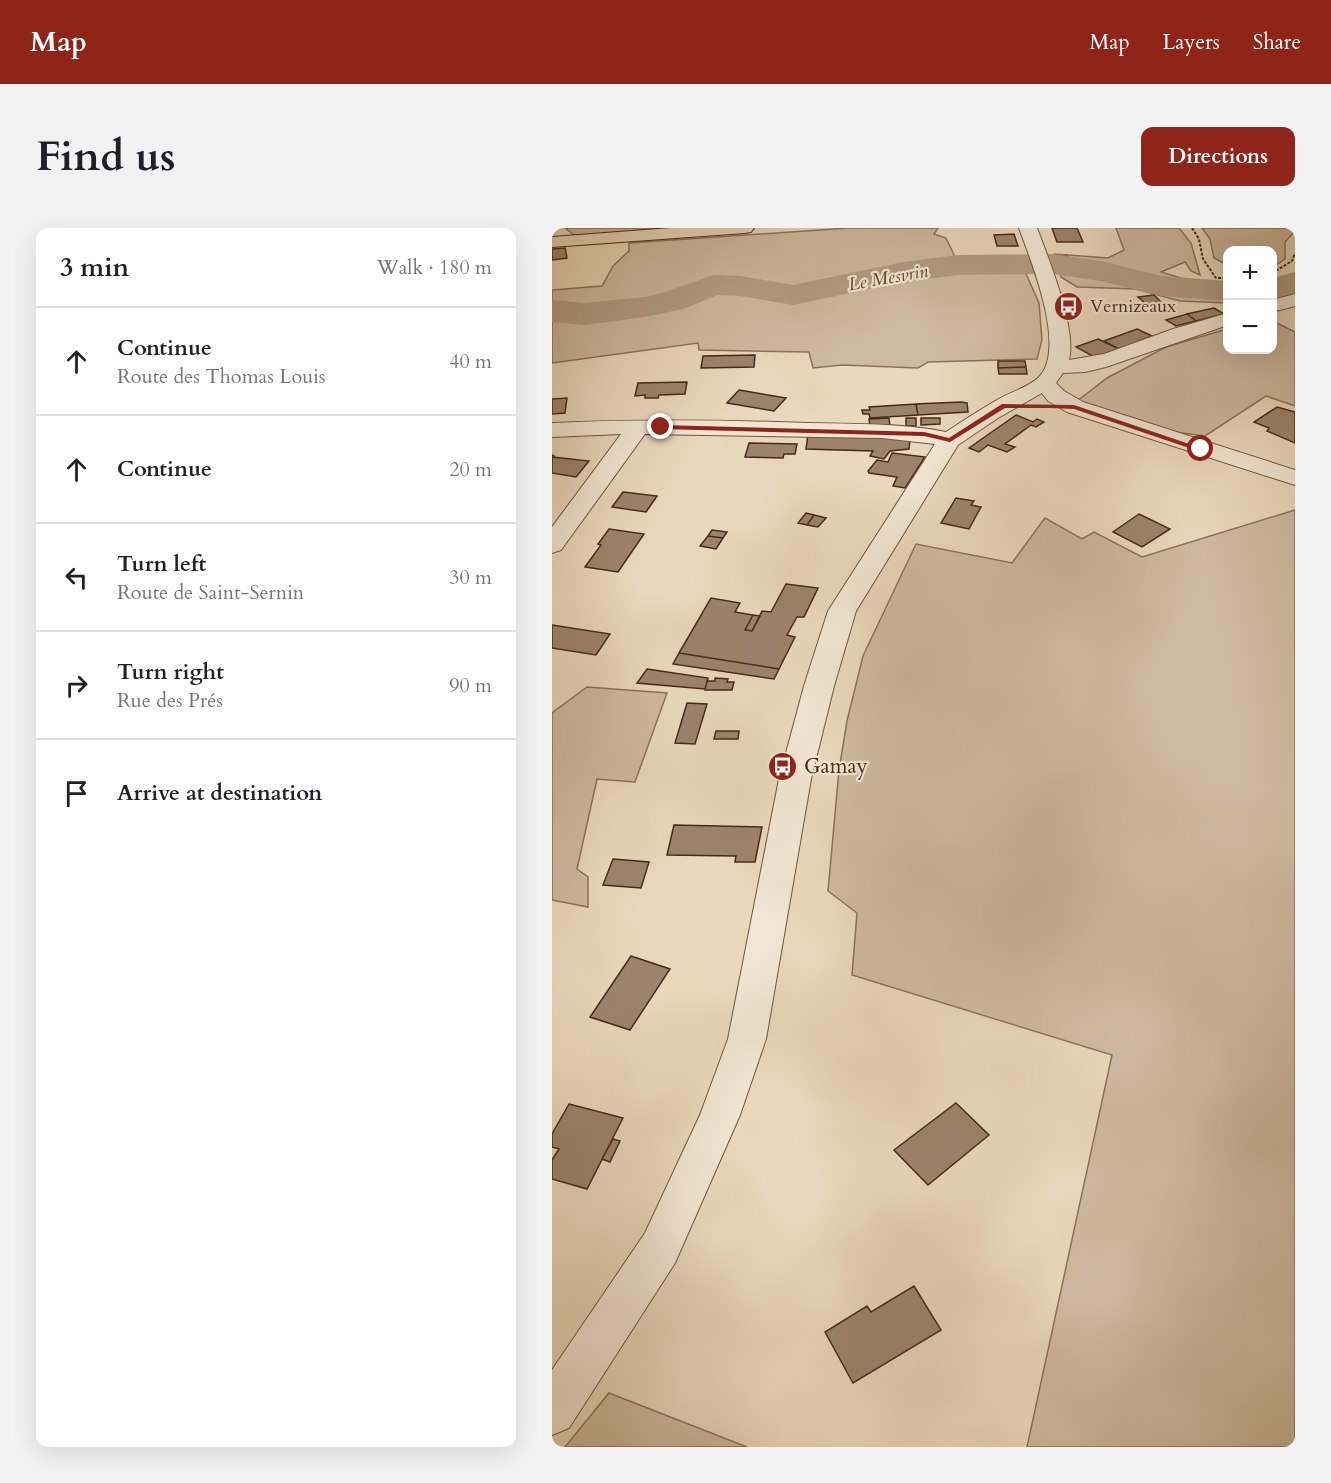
<!DOCTYPE html>
<meta charset="utf-8">
<style>
body{margin:0;font-family:Cardo,serif;background:#f2f2f2;color:#202124}
.controls{position:absolute;right:18px;top:18px;display:grid;overflow:hidden;border-radius:12px;box-shadow:0 6px 24px #0002}
.controls button{width:54px;height:54px;display:grid;place-items:center;padding:0;border:0;border-bottom:2px solid #e0e0e0;background:#fff;color:#202124;font:30px sans-serif}
.stop{position:absolute;width:18px;height:18px;margin:-14px;border:4px solid #8f2418;border-radius:50%;background:#fff}
.stop.end{background:#8f2418;border-color:#fff;box-shadow:0 2px 6px #0008}
.list{margin:0;padding:0;list-style:none}
h2{display:flex;justify-content:space-between;align-items:center;height:78px;margin:0;padding:0 24px;font-size:26px}
h2 small{font-size:20px;font-weight:400;color:#757577}
.list li{display:grid;grid-template-columns:39px 1fr auto;gap:18px;align-items:center;box-sizing:border-box;height:108px;padding:0 24px;border-top:2px solid #e0e0e0}
.list b{display:block;font-size:22px;white-space:nowrap}
.list p{margin:0;font-size:20px;white-space:nowrap;color:#757577}
.list em{font-size:20px;font-style:normal;color:#757577}
.icon{flex:none;width:33px;height:33px;fill:none;stroke:currentColor;stroke-width:2;stroke-linecap:round;stroke-linejoin:round}
.map{position:relative;flex:none;width:743px;height:1219px;overflow:hidden;border-radius:12px}
header{display:flex;align-items:center;gap:36px;box-sizing:border-box;height:84px;padding:0 30px;background:#8f2418;color:#fff}
header strong{font-size:28px}
nav{display:flex;gap:33px;margin-inline-start:auto;font-size:21px}
.intro{display:flex;align-items:center;justify-content:space-between;box-sizing:border-box;height:144px;padding:0 36px}
h1{margin:0;font-size:42px}
.button{padding:15px 27px;border-radius:12px;background:#8f2418;color:#fff;font-size:21px;font-weight:700}
main{display:flex;gap:36px;padding:0 36px}
aside{flex:1;background:#fff;border-radius:12px;box-shadow:0 6px 24px #0002}
.map>svg:first-child{display:block}
.green{fill:#ceba9f;stroke:#8c725a;stroke-width:1.5}
.lines{fill:none;stroke-linecap:round;stroke-linejoin:round}
.stream{fill:#896f57;fill-rule:evenodd}
.river{fill:#b39d83;fill-rule:evenodd}
.building{fill:#9c846b;stroke:#492a15;stroke-width:1.5}
.minor-casing{stroke:#71563e;stroke-width:2}
.major-casing{stroke:#492a15;stroke-width:2}
.path{stroke:#492a15;stroke-width:2;stroke-dasharray:3 1.5;stroke-linecap:butt}
.minor{fill:#f1e6d3;fill-rule:evenodd}
.major{fill:#e9d8bb;fill-rule:evenodd}
.route{fill:#8f2418}
.labels{text-anchor:middle;dominant-baseline:central;stroke-width:4.5;stroke-linejoin:round;paint-order:stroke}
.far-water-label{font-size:18px;font-style:italic;fill:#644730;stroke:#f1e6d3}
.far-poi-label{font-size:18px;fill:#492a15;stroke:#f1e6d3;text-anchor:start}
.poi-label{font-size:21px;fill:#492a15;stroke:#f1e6d3;text-anchor:start}
</style>
<header>
<strong>Map</strong>
<nav><a>Map</a><a>Layers</a><a>Share</a></nav>
</header>
<div class="intro"><h1>Find us</h1><a class="button">Directions</a></div>
<main>
<aside>
<h2>3 min<small>Walk · 180 m</small></h2>
<ul class="list">
<li><svg class="icon" aria-label="ahead" viewBox="0 0 24 24"><path d="M12 20V5M6 11l6-6 6 6"/></svg><div><b>Continue</b><p>Route des Thomas Louis</p></div><em>40 m</em></li>
<li><svg class="icon" aria-label="ahead" viewBox="0 0 24 24"><path d="M12 20V5M6 11l6-6 6 6"/></svg><div><b>Continue</b></div><em>20 m</em></li>
<li><svg class="icon" aria-label="left" viewBox="0 0 24 24"><path d="M17 20v-9H6M10 6l-5 5 5 5"/></svg><div><b>Turn left</b><p>Route de Saint-Sernin</p></div><em>30 m</em></li>
<li><svg class="icon" aria-label="right" viewBox="0 0 24 24"><path d="M7 20v-9h11M14 6l5 5-5 5"/></svg><div><b>Turn right</b><p>Rue des Prés</p></div><em>90 m</em></li>
<li><svg class="icon" aria-label="arrive" viewBox="0 0 24 24"><path d="M6 21V4h12l-3 4 3 4H6"/></svg><div><b>Arrive at destination</b></div></li>
</ul>
</aside>
<div class="map">
<svg width="743" height="1219" viewBox="0 0 743 1219">
<rect width="100%" height="100%" fill="#e9d8bb"/>
<filter id="stains"><feTurbulence type="fractalNoise" baseFrequency=".00333" numOctaves="4"/><feColorMatrix values="0 0 0 0 .2 0 0 0 0 .09 0 0 0 0 .02 0 0 0 .5 -.17"/></filter>
<radialGradient id="worn" r=".72"><stop offset=".6" stop-color="#630" stop-opacity="0"/><stop offset="1" stop-color="#630" stop-opacity=".3"/></radialGradient>
<!-- green -->
<path class="green" d="M13 0H166L25 9Z
M296 0H386L382 6 394 10 405 33 467 30 487 75 490 112 485 131 376 134 366 140 290 137 261 140 257 124 147 122 146 115 0 135V62L50 58 61 38 77 23V15Z
M564 0H627L639 15 648 47 639 43 633 34 609 44 642 54 675 55V59C618 57 564 43 508 33L503 26 556 30 572 22Z
M650 0H743V3L733 14V31L721 39 720 22H676L675 37 662 30 658 11Z
M507 41 571 52 584 61 675 68V75L628 73 584 61 525 59 509 49Z
M721 93 743 104V178L714 168 653 208 623 204 524 174 555 150 614 119 675 101 676 122H720Z
M743 282V1219H475L560 827 300 747 305 685 276 663 287 542 295 493 311 428 364 316 460 335 493 290 530 311 542 304 590 329Z
M35 459 115 465 83 554 45 551 25 641 36 649V679L0 672V485Z
M57 1165 195 1219H13Z"/>
<g class="lines">
<!-- stream -->
<path class="stream" d="M511 26H515L525 38 524 39H520L510 27Z"/>
<!-- river -->
<path class="river" d="M500 26 549 33 610 48 676 53V73L610 68 549 53 500 46 406 47 351 54 241 77 188 68 166 67 131 81 93 89 33 97 0 94V72L33 75 93 69 110 65 162 47 188 48 241 57 351 34 406 27Z
M743 44V65L720 71V50Z"/>
</g>
<!-- building -->
<path class="building" d="M500 0H525L531 14H505Z
M462 6 466 18H445L442 7Z
M13 20 15 30 0 32V21Z
M602 67 609 74 594 76 586 69Z
M662 80 672 86 644 93 635 86Z
M635 86 644 93 624 98 614 92Z
M585 101 600 108 567 121 552 113Z
M546 111 567 121 544 130 524 119Z
M203 127 202 139 149 140 151 128Z
M446 133H473L474 139 446 140Z
M474 139 475 146H447L446 140Z
M135 154 133 166 107 167 106 170H93V167L83 168 86 155Z
M187 162 234 170 222 183 175 175Z
M15 170 13 185 0 186V171Z
M409 174 415 175 416 184 366 187 364 176Z
M364 176 366 187 318 190 317 186H311L310 182H318L317 179Z
M725 179 743 184V215L715 203 717 200 702 194Z
M464 187 481 194 485 191 492 194 484 199 479 197 453 216 463 219 455 224 436 217 427 224 417 220Z
M337 190 338 198H318L317 191Z
M354 190H364V198H354Z
M369 190H388V196L369 197Z
M256 206 347 207 358 212 357 221 338 223 332 231 318 228 321 223 254 221Z
M197 215 245 216 243 226H232L231 230 193 229Z
M340 225 373 229 353 260 341 258 345 249 317 245 316 243 325 232 336 234Z
M0 227 2 228 1 229 37 233 24 249 0 245Z
M71 264 105 268 94 284 60 279Z
M404 270 422 273 419 277 429 279 417 301 389 295Z
M254 285 262 287 255 297 246 295Z
M587 286 618 301 590 319 561 304Z
M262 287 274 290 266 299 255 297Z
M57 301 92 306 66 344 33 339 49 317 46 316Z
M160 302 175 304 171 310 156 308Z
M156 308 171 310 164 321 148 318Z
M234 356 266 360 252 389H245L235 407 243 409 227 441 127 425 159 370 188 375 183 384 201 387 193 402 200 403 210 383 219 384Z
M201 387 208 388 200 403 193 402Z
M0 397 58 406 44 427 0 420Z
M127 425 227 441 222 451 121 436Z
M95 441 156 450 153 461 85 455Z
M163 450 176 451 175 454H182L180 462H153L155 453H163Z
M135 475 155 476 143 516 123 515Z
M164 503H187L186 511H162Z
M122 597 210 599 203 634H183L184 628 115 627Z
M61 631 97 634 89 660 51 657Z
M79 728 118 741 78 802 38 789Z
M404 875 437 907 376 957 342 922Z
M17 876 71 890 35 961 0 951V932L7 921 0 919V906Z
M61 911 68 913 58 934 50 931Z
M362 1058 389 1102 301 1155 273 1104 315 1078 319 1084Z"/>
<g class="lines">
<defs>
<path id="minor" d="M467 0H485C497 32 525 100 517 132L552 126 621 101 676 85V97L554 139 533 144 511 145 504 155 512 163 531 174 743 242V257L515 184 496 173 490 165 446 190 406 217 304 383 282 458 259 551 214 811 188 887 123 1035 17 1200 0 1207V1142L93 1005 148 887 176 811 227 551 252 458 276 383 383 216 330 210 93 206 9 322 0 325V299L69 206 0 209V195C86 191 171 192 257 195 303 196 349 195 394 204 411 193 427 182 445 172 457 165 476 159 486 150 516 122 479 33 467 0Z
M743 66V78L720 84V72Z"/>
<path id="major" d="M119 0H202L199 4 193 5 0 19V9Z"/>
</defs>
<!-- minor casing -->
<use href="#minor" class="minor-casing"/>
<!-- major casing -->
<use href="#major" class="major-casing"/>
<!-- path -->
<path class="path" d="M640 0 647 11 651 31 664 50H676
M720 45 740 33 743 25"/>
<!-- minor -->
<use href="#minor" class="minor"/>
<!-- major -->
<use href="#major" class="major"/>
</g>
<!-- route -->
<path class="route" d="M450 176 522 177 652 221 646 223 522 181 498 180H453L398 214 372 208 109 201 105 199 109 197 372 204 397 210Z"/>
<!-- icons -->
<defs>
<symbol id="bus-disc" viewBox="-11 -11 22 22"><circle r="9.5" fill="#8f2418" stroke="#f1e6d3"/><path d="M-5-6H5V4H4V6H2V4H-2V6H-4V4H-5ZM-3.5-4V0h7V-4ZM-3.5 1.2v1.5H-2V1.2ZM2 1.2v1.5H3.5V1.2Z" fill="#fff"/></symbol>
</defs>
<g fill-rule="evenodd">
<use href="#bus-disc" x="500" y="62" width="33" height="33"/>
<use href="#bus-disc" x="214" y="522" width="33" height="33"/>
</g>
<g class="labels">
<!-- far-water labels -->
<g class="far-water-label">
<text transform="translate(336 50) rotate(-10)">Le Mesvrin</text>
</g>
<!-- far-poi labels -->
<g class="far-poi-label">
<text x="538" y="78">Vernizeaux</text>
</g>
<!-- poi labels -->
<g class="poi-label">
<text x="252" y="538">Gamay</text>
</g>
</g>
<rect width="100%" height="100%" filter="url(#stains)"/>
<rect width="100%" height="100%" fill="url(#worn)"/>
</svg>
<div class="controls">
<button>+</button>
<button>−</button>
</div>
<div class="stop" style="left:649px;top:221px"></div>
<div class="stop end" style="left:109px;top:199px"></div>
</div>
</main>
